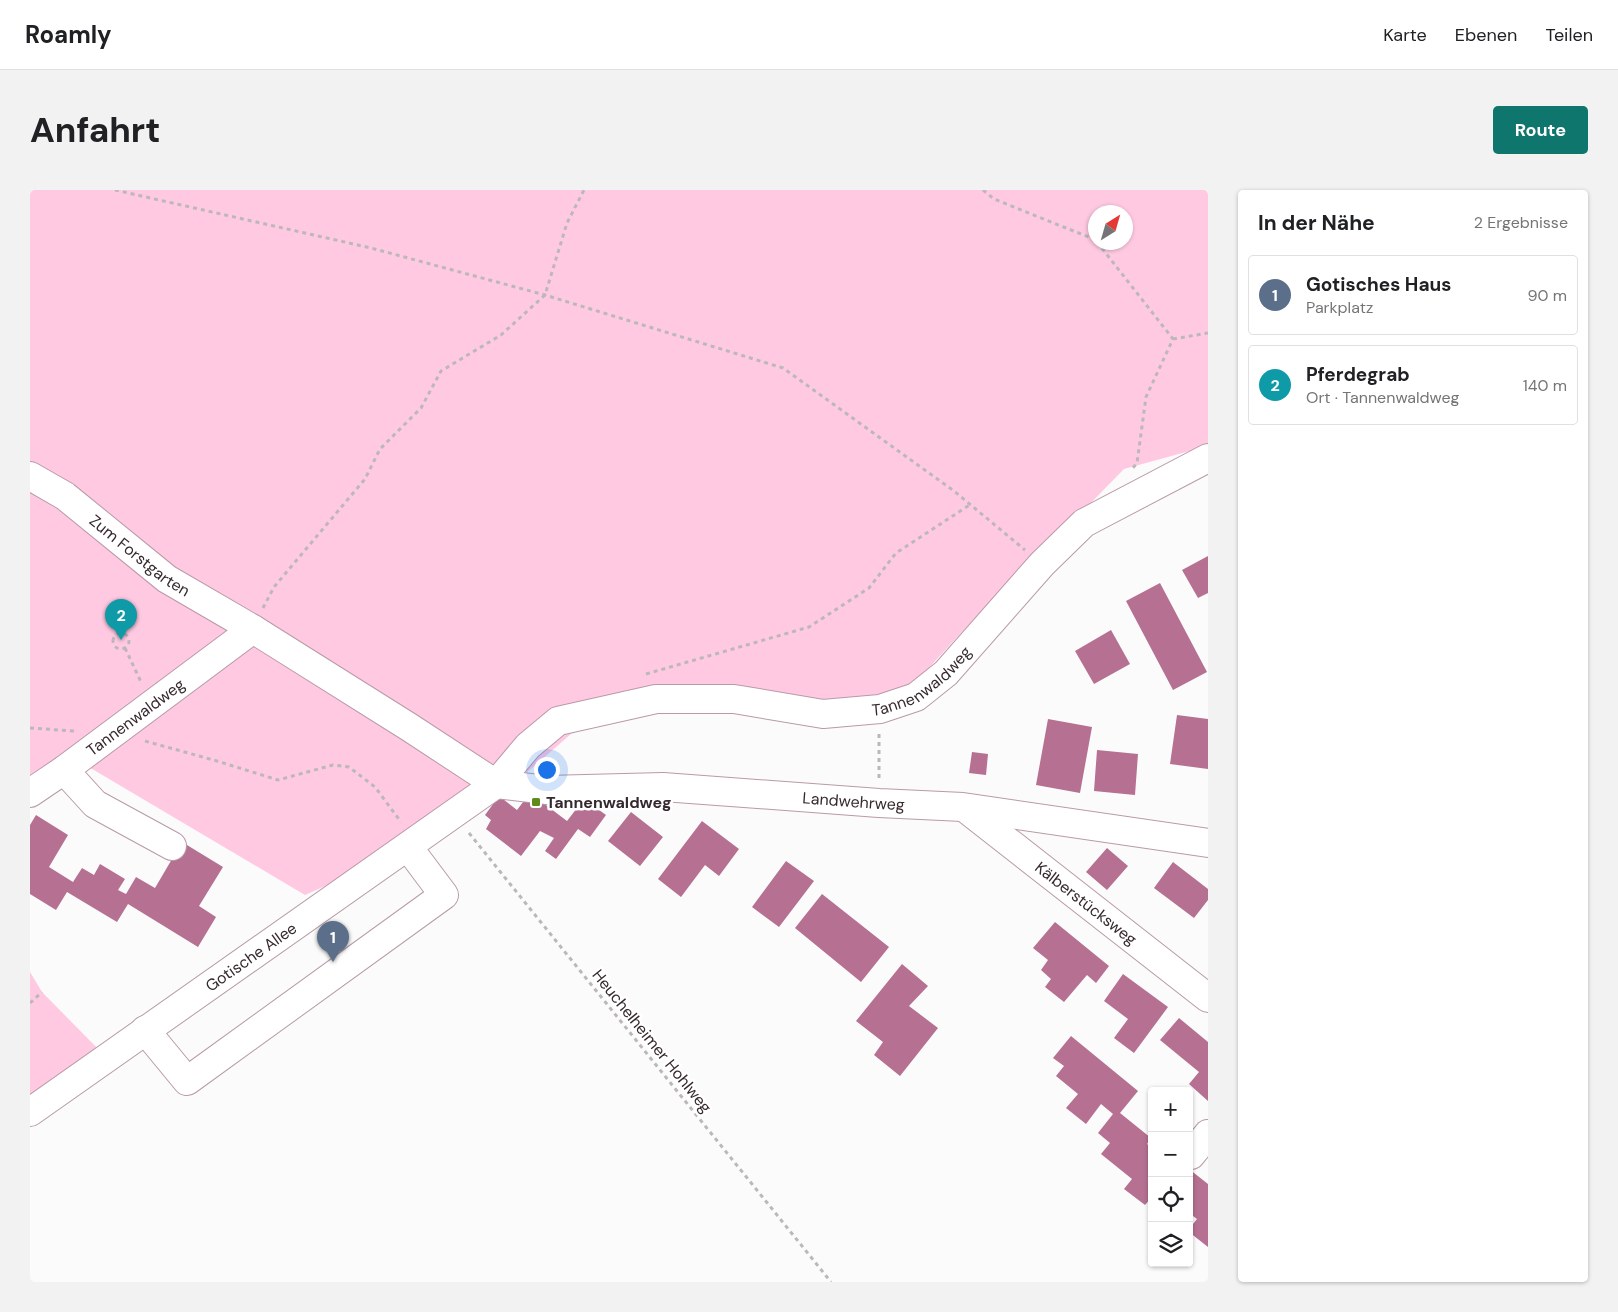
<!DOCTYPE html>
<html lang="de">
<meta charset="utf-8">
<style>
body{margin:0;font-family:"DM Sans",sans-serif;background:#f2f2f2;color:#202124}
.controls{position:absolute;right:15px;bottom:15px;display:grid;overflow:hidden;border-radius:5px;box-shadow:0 1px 4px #0004}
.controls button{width:45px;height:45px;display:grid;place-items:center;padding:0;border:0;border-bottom:1px solid #e0e0e0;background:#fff;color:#202124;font:25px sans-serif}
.compass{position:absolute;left:1058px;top:15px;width:45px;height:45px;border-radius:50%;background:#fff;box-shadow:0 1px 4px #0004;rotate:37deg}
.you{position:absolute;left:516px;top:579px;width:18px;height:18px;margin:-12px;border:4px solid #fff;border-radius:50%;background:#1a73e8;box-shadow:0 0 0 8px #1a73e833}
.badge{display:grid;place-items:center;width:32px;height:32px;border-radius:50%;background:#0f766e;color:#fff;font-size:16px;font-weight:700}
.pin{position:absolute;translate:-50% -41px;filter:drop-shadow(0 1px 2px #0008)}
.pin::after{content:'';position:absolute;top:26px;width:18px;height:15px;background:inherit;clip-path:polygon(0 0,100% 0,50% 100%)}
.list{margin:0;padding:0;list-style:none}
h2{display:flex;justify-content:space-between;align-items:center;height:65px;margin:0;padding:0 20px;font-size:21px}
h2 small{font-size:16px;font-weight:400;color:#757577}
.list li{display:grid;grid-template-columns:32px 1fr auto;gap:15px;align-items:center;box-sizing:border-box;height:80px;margin:0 10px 10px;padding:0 10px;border:1px solid #e0e0e0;border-radius:5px}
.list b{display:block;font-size:19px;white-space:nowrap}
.list p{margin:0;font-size:16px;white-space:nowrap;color:#757577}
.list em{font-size:16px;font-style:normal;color:#757577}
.icon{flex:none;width:28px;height:28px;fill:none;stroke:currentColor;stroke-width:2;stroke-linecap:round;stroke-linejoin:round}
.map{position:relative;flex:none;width:1178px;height:1092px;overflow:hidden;border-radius:5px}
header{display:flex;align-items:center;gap:30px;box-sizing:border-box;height:70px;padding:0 25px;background:#fff;border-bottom:1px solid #e0e0e0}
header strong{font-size:24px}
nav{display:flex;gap:28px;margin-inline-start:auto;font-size:18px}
.intro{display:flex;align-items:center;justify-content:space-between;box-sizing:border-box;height:120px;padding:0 30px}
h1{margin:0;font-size:35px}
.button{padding:12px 22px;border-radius:5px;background:#0f766e;color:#fff;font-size:18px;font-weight:700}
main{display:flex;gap:30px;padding:0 30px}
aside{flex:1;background:#fff;border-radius:5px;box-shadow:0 1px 4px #0004}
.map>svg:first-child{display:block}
.green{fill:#ffc9e2;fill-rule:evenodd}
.building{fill:#b57092}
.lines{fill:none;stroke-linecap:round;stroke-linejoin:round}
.minor-casing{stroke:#b99aa8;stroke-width:30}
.path{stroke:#bcb8ba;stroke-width:3;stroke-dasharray:4 4;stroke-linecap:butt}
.minor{stroke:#fff;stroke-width:28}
.poi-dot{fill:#608b1b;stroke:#fff;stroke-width:2}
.labels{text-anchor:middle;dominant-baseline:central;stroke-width:5;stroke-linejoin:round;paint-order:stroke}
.street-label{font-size:16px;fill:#35292f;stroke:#fff}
.poi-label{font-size:16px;font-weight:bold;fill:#35292f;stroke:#fff;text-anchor:start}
</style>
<header>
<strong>Roamly</strong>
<nav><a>Karte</a><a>Ebenen</a><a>Teilen</a></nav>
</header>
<div class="intro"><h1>Anfahrt</h1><a class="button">Route</a></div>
<main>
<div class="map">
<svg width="1178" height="1092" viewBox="0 0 1178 1092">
<rect width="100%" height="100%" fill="#fbfbfb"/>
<!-- green -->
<path class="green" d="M0 0H1178V256L1094 279 1050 324 1004 364 871 508 848 513 705 507 557 530 478 599 380 658 275 705 47 570 0 606ZM1066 22H1096V52H1066Z
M0 782 12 802 74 865 0 913Z"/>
<!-- building -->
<path class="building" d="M1178 366V403L1168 408 1152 380Z
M1130 393 1177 482 1143 500 1096 411Z
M1081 440 1100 474 1064 494 1045 461Z
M1147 525 1178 529V579L1140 574Z
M1018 529 1062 537 1050 603 1006 595Z
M1067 560 1108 564 1105 605 1064 601Z
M942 562 958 564 956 585 939 583Z
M500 603 537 631 554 609 576 625 560 647 548 639 526 669 515 661 524 648 510 641 491 666 456 639 461 630 455 625 469 606 487 620Z
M601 622 633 647 610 676 578 651Z
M6 625 38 645 19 677 43 692 52 678 64 685 70 674 95 689 88 700 96 704 106 687 125 698 152 652 193 677 169 716 186 727 168 757 98 714 87 732 37 702 26 720 0 704V635Z
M672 631 709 659 689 686 675 675 651 707 628 689Z
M1077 658 1098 676 1077 700 1056 682Z
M756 671 784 691 749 737 722 717Z
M1143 672 1178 699V710L1164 728 1124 698Z
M792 704 859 757 831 792 765 738Z
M1025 732 1079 776 1066 793 1057 785 1034 812 1015 797 1021 789 1011 780 1018 770 1003 758Z
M872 774 898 796 879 816 908 838 870 886 844 865 853 852 826 831Z
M1093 784 1138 817 1104 863 1084 848 1098 829 1074 811Z
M1149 828 1178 852V911L1159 894 1169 882 1130 850Z
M1041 846 1108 901 1090 923 1121 948 1117 954 1122 958V1007L1115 1015 1094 999 1102 989 1071 964 1080 953 1068 943 1083 924 1071 914 1056 934 1036 918 1048 904 1026 886 1034 876 1023 868Z
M1159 979 1178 994V1057L1159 1042V1039L1167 1029 1159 1023Z"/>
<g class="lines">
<defs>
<g id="minor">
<path id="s1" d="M0 286 35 306 137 389 223 439 379 537 466 594 517 600 633 597 849 613 933 617 1178 653"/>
<path d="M34 580 65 614 142 656"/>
<path id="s2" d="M0 603 34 580 223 439"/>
<path id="s3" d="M935 618 1178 808"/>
<path d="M115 840 157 891 414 705 378 657"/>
<path id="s4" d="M0 922 466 594 498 556 528 531 626 509H704L793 524 850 519 886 507 916 483 1012 374 1054 333 1178 268"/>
<path d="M1161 965 1178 944"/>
</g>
</defs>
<!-- minor casing -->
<use href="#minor" class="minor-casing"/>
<!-- path -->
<path class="path" d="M85 0 341 58 515 105 753 178 924 301 995 360
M953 0 964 9 1066 50
M1067 52 1143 149 1116 207 1107 273 1102 279
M1143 149 1178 143
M233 418 244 397 335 289 350 259 391 218 411 181 471 145 515 105 537 33 554 0
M83 451a8 8 0 1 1 16 0a8 8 0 1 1-16 0Z
M95 458 111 492
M616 484 779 437 839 398 866 363 941 314
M0 538 44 541
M115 551 187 571 248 590 303 575 319 577 345 597 371 632
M849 588V542
M439 643 801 1092
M0 813 12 802"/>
<!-- minor -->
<use href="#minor" class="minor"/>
</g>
<!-- markers -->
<rect class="poi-dot" x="501" y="607" width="10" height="10" rx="2.5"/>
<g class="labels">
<!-- street labels -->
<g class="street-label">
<text stroke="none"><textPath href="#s1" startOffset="136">Zum Forstgarten</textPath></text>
<text stroke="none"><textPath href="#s4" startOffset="1035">Tannenwaldweg</textPath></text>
<text stroke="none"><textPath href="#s2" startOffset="130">Tannenwaldweg</textPath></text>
<text stroke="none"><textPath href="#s1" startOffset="918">Landwehrweg</textPath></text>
<text stroke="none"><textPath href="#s3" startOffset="154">Kälberstücksweg</textPath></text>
<text stroke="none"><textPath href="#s4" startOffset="270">Gotische Allee</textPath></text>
<text transform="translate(622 851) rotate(51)">Heuchelheimer Hohlweg</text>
</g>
<!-- poi labels -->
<g class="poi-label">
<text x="516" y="612">Tannenwaldweg</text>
</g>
</g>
</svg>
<div class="controls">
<button>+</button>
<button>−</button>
<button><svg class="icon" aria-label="locate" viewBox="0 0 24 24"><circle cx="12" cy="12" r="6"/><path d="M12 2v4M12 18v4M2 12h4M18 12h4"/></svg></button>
<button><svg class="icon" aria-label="layers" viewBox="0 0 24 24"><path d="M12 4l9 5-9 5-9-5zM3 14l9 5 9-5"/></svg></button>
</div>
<svg class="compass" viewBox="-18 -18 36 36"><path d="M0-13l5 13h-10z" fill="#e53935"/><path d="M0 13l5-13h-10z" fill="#757577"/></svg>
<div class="you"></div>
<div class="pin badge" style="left:303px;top:772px;background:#5c6f8a">1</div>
<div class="pin badge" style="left:91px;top:450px;background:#0f9aa8">2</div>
</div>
<aside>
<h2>In der Nähe<small>2 Ergebnisse</small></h2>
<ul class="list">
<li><span class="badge" style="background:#5c6f8a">1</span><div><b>Gotisches Haus</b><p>Parkplatz</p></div><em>90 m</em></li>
<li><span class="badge" style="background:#0f9aa8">2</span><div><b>Pferdegrab</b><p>Ort · Tannenwaldweg</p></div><em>140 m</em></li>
</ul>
</aside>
</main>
